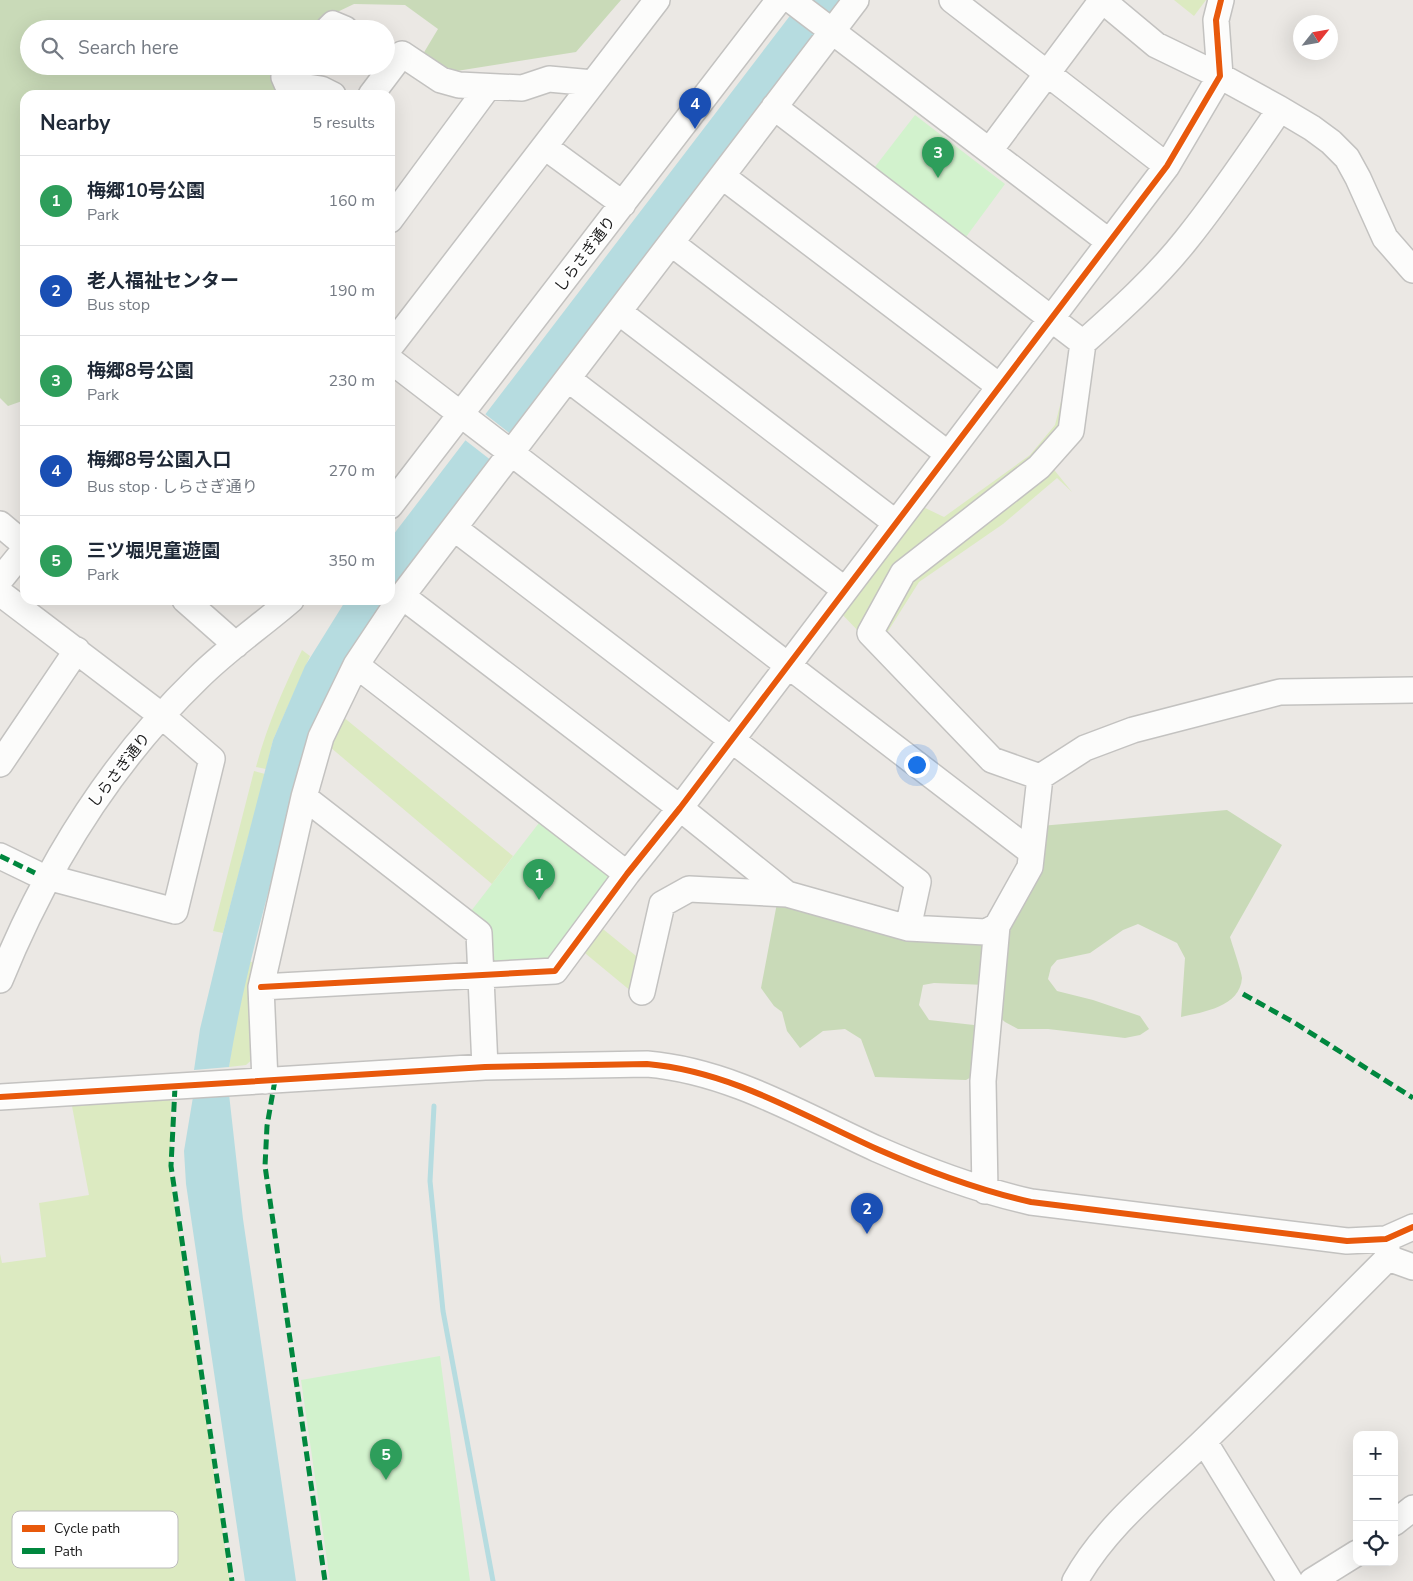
<!DOCTYPE html>
<meta charset="utf-8">
<style>
body{margin:0;font-family:"Nunito Sans","Noto Sans JP",sans-serif;background:#f6f6f7;color:#1f2937}
.controls{position:absolute;right:15px;bottom:15px;display:grid;overflow:hidden;border-radius:10px;box-shadow:0 5px 20px #0002}
.controls button{width:45px;height:45px;display:grid;place-items:center;padding:0;border:0;border-bottom:1px solid #e0e1e3;background:#fff;color:#1f2937;font:25px sans-serif}
.compass{position:absolute;left:1293px;top:15px;width:45px;height:45px;border-radius:50%;background:#fff;box-shadow:0 5px 20px #0002;rotate:59deg}
.you{position:absolute;left:916px;top:764px;width:18px;height:18px;margin:-12px;border:4px solid #fff;border-radius:50%;background:#1a73e8;box-shadow:0 0 0 8px #1a73e833}
.badge{display:grid;place-items:center;width:32px;height:32px;border-radius:50%;background:#646362;color:#fff;font-size:16px;font-weight:700}
.pin{position:absolute;translate:-50% -41px;filter:drop-shadow(0 1px 2px #0008)}
.pin::after{content:'';position:absolute;top:26px;width:18px;height:15px;background:inherit;clip-path:polygon(0 0,100% 0,50% 100%)}
.list{margin:0;padding:0;list-style:none}
h2{display:flex;justify-content:space-between;align-items:center;height:65px;margin:0;padding:0 20px;font-size:21px}
h2 small{font-size:16px;font-weight:400;color:#747a83}
.list li{display:grid;grid-template-columns:32px 1fr auto;gap:15px;align-items:center;box-sizing:border-box;height:90px;padding:0 20px;border-top:1px solid #e0e1e3}
.list b{display:block;font-size:19px;white-space:nowrap}
.list p{margin:0;font-size:16px;white-space:nowrap;color:#747a83}
.list em{font-size:16px;font-style:normal;color:#747a83}
.icon{flex:none;width:28px;height:28px;fill:none;stroke:currentColor;stroke-width:2;stroke-linecap:round;stroke-linejoin:round}
.map{position:relative;flex:none;width:1413px;height:1581px;overflow:hidden}
.search{position:absolute;background:#fff;box-shadow:0 5px 20px #0002;left:20px;top:20px;width:375px;height:55px;display:flex;align-items:center;gap:12px;box-sizing:border-box;padding:0 18px;border-radius:28px;color:#747a83;font-size:19px}
.panel{position:absolute;background:#fff;box-shadow:0 5px 20px #0002;left:20px;top:90px;width:375px;height:515px;border-radius:15px}
.map>svg:first-child{display:block}
.grass{fill:#dceac1}
.forest{fill:#c9dab8}
.park{fill:#d2f2cd}
.water{fill:#b6dce0}
.pier{fill:#ebe8e4}
.lines{fill:none;stroke-linecap:round;stroke-linejoin:round}
.stream{stroke:#b6dce0;stroke-width:5}
.minor-casing{stroke:#c3c2c0;stroke-width:28}
.minor{stroke:#fcfcfb;stroke-width:25}
.quiet{stroke:#00873e;stroke-width:5;stroke-dasharray:10 5;stroke-linecap:butt}
.cycleway-casing{stroke:#fff;stroke-width:9}
.cycleway{stroke:#e8590c;stroke-width:6}
.labels{text-anchor:middle;dominant-baseline:central;stroke-width:4;stroke-linejoin:round;paint-order:stroke}
.street-label{font-size:15px;fill:#1c1c1c;stroke:#fff}
.key{fill:#fff;stroke:#bbb;stroke-width:1}
.key-label{font-size:14px;fill:#1c1c1c}
</style>
<div class="map">
<svg width="1413" height="1581" viewBox="0 0 1413 1581">
<rect width="100%" height="100%" fill="#ebe8e4"/>
<!-- grass -->
<path class="grass" d="M1174 0H1206L1194 16Z
M1074 351 1063 428 1035 460 896 569 860 633 839 611 919 505 944 517 1030 455 1055 425Z
M1051 466 1072 492 1057 478 1003 524 919 582 885 636 883 634 908 579Z
M302 650 310 656 273 740 266 769 256 767C267 726 283 689 302 650Z
M342 716 513 856 492 884 330 747Z
M254 771 265 774 223 933 213 931Z
M598 925 641 960 632 992 580 949Z
M249 961 254 963 255 1057 246 1065 229 1067 237 1013Z
M169 1097 171 1103 170 1173 230 1581H0V1254L2 1263 46 1257 39 1203 89 1195 71 1101Z"/>
<!-- forest -->
<path class="forest" d="M0 0H621L576 52 444 73 420 59 438 29 405 5 354 4 331 15 319 29H29V66H283L282 92 280 95H25V400L8 406 0 398Z
M1227 810 1282 845 1230 937C1232 944 1242 973 1242 978 1240 1007 1203 1012 1181 1017L1185 958 1177 943 1138 924 1123 930 1090 953 1057 960 1051 967 1048 979 1057 991 1093 1000 1140 1016 1149 1029 1140 1035 1125 1038 1048 1029H1018L1005 1022 996 1014 1001 934 1040 826Z
M777 903 992 939 987 985 934 983 923 985 919 1005 929 1020 983 1026 975 1075 966 1080 875 1077 861 1039 845 1029 823 1031 800 1048 787 1031 782 1012 774 1006 761 988Z"/>
<!-- park -->
<path class="park" d="M915 115 1005 184 963 241 871 172Z
M542 819 612 873 613 880 550 962 493 966 468 915Z
M440 1356 470 1581H330L301 1380Z"/>
<!-- water -->
<path class="water" d="M802 0H842L390 594V539Z
M346 600H386C363 631 340 664 325 700 302 754 290 811 275 867 257 934 240 999 229 1067L194 1070 200 1029 223 933 273 740 305 666Z
M229 1094 243 1219 296 1581H245L186 1184 184 1151 193 1097Z"/>
<!-- pier -->
<path class="pier" d="M485 414 512 435 492 461 465 440Z"/>
<g class="lines">
<!-- stream -->
<path class="stream" d="M434 1106 430 1181 443 1311 493 1581"/>
<defs>
<path id="minor" d="M791 0 1108 241
M952 0 1167 166
M1102 0 1156 45 1220 76 1280 109 1312 128 1331 142 1347 158 1358 178 1385 238 1413 270
M328 29 333 24 345 29
M291 66 284 77 287 84 321 89 333 95
M371 95 402 54 441 80 459 85 522 88 549 79 593 83
M774 107 1083 343
M545 147 623 204
M990 150 1102 0
M722 176 999 386
M390 220 488 87
M671 243 948 454
M619 312 896 523
M390 347 657 0
M390 360 1030 851
M568 379 845 590
M390 506 779 0
M0 524 25 545
M454 528 918 882 908 928
M0 580 25 549
M0 593 162 716 212 759 175 911 47 877
M402 596 680 808 787 894 908 928 986 932 997 926
M185 600 236 645
M356 665 627 874
M0 764 77 650
M1040 777 992 760 870 633 903 573 1039 467 1071 431 1083 343C1119 311 1156 278 1186 240 1220 198 1250 153 1280 109
M304 797 479 933 485 1067
M0 856 35 873
M0 980C46 867 110 763 198 678 227 649 261 626 291 600
M261 987 555 971 627 874 680 808 1167 166 1220 76 1216 20 1221 0
M642 992 662 904 689 889 787 894
M265 1081 261 987 304 797 321 737 356 665 402 596 856 0
M0 1097 485 1067 647 1064C730 1071 802 1115 877 1149 927 1171 978 1190 1031 1202L1347 1241 1386 1239 1413 1227
M985 1191 983 1081 997 926 1030 867 1040 777 1085 748 1133 730 1280 692 1413 690
M1388 1258 1413 1267
M1204 1441 1290 1581
M1394 1523 1413 1508
M1075 1581C1107 1524 1159 1485 1205 1440 1267 1380 1327 1319 1388 1258L1386 1239
M1312 1581 1357 1553"/>
</defs>
<!-- minor casing -->
<use href="#minor" class="minor-casing"/>
<!-- minor -->
<use href="#minor" class="minor"/>
<!-- quiet -->
<path class="quiet" d="M0 856 35 873
M1243 994 1295 1023 1413 1098
M275 1080 267 1126 265 1166 325 1581
M175 1087 171 1166 232 1581"/>
<defs>
<path id="cycleway" d="M261 987 555 971 627 874 680 808 1167 166 1220 76 1216 20 1221 0
M0 1097 485 1067 647 1064C730 1071 802 1115 877 1149 927 1171 978 1190 1031 1202L1347 1241 1386 1239 1413 1227"/>
</defs>
<!-- cycleway casing -->
<use href="#cycleway" class="cycleway-casing"/>
<!-- cycleway -->
<use href="#cycleway" class="cycleway"/>
</g>
<g class="labels">
<!-- street labels -->
<g class="street-label">
<text transform="translate(585 254) rotate(-53)">しらさぎ通り</text>
<text transform="translate(119 770) rotate(-52)">しらさぎ通り</text>
</g>
</g>
<!-- legend -->
<rect x="12" y="1511" width="166" height="57" rx="8" class="key"/>
<rect x="22" y="1525" width="23" height="7" fill="#e8590c"/>
<rect x="22" y="1548" width="23" height="6" fill="#00873e"/>
<g class="key-label">
<text x="54" y="1533">Cycle path</text>
<text x="54" y="1556">Path</text>
</g>
</svg>
<div class="controls">
<button>+</button>
<button>−</button>
<button><svg class="icon" aria-label="locate" viewBox="0 0 24 24"><circle cx="12" cy="12" r="6"/><path d="M12 2v4M12 18v4M2 12h4M18 12h4"/></svg></button>
</div>
<svg class="compass" viewBox="-18 -18 36 36"><path d="M0-13l5 13h-10z" fill="#e53935"/><path d="M0 13l5-13h-10z" fill="#747a83"/></svg>
<div class="you"></div>
<div class="pin badge" style="left:539px;top:900px;background:#2e9e5b">1</div>
<div class="pin badge" style="left:867px;top:1234px;background:#1a4fb4">2</div>
<div class="pin badge" style="left:938px;top:178px;background:#2e9e5b">3</div>
<div class="pin badge" style="left:695px;top:129px;background:#1a4fb4">4</div>
<div class="pin badge" style="left:386px;top:1480px;background:#2e9e5b">5</div>
<div class="search"><svg class="icon" aria-label="search" viewBox="0 0 24 24"><circle cx="10" cy="10" r="6"/><path d="M15 15l6 6"/></svg>Search here</div>
<section class="panel">
<h2>Nearby<small>5 results</small></h2>
<ul class="list">
<li><span class="badge" style="background:#2e9e5b">1</span><div><b>梅郷10号公園</b><p>Park</p></div><em>160 m</em></li>
<li><span class="badge" style="background:#1a4fb4">2</span><div><b>老人福祉センター</b><p>Bus stop</p></div><em>190 m</em></li>
<li><span class="badge" style="background:#2e9e5b">3</span><div><b>梅郷8号公園</b><p>Park</p></div><em>230 m</em></li>
<li><span class="badge" style="background:#1a4fb4">4</span><div><b>梅郷8号公園入口</b><p>Bus stop · しらさぎ通り</p></div><em>270 m</em></li>
<li><span class="badge" style="background:#2e9e5b">5</span><div><b>三ツ堀児童遊園</b><p>Park</p></div><em>350 m</em></li>
</ul>
</section>
</div>
